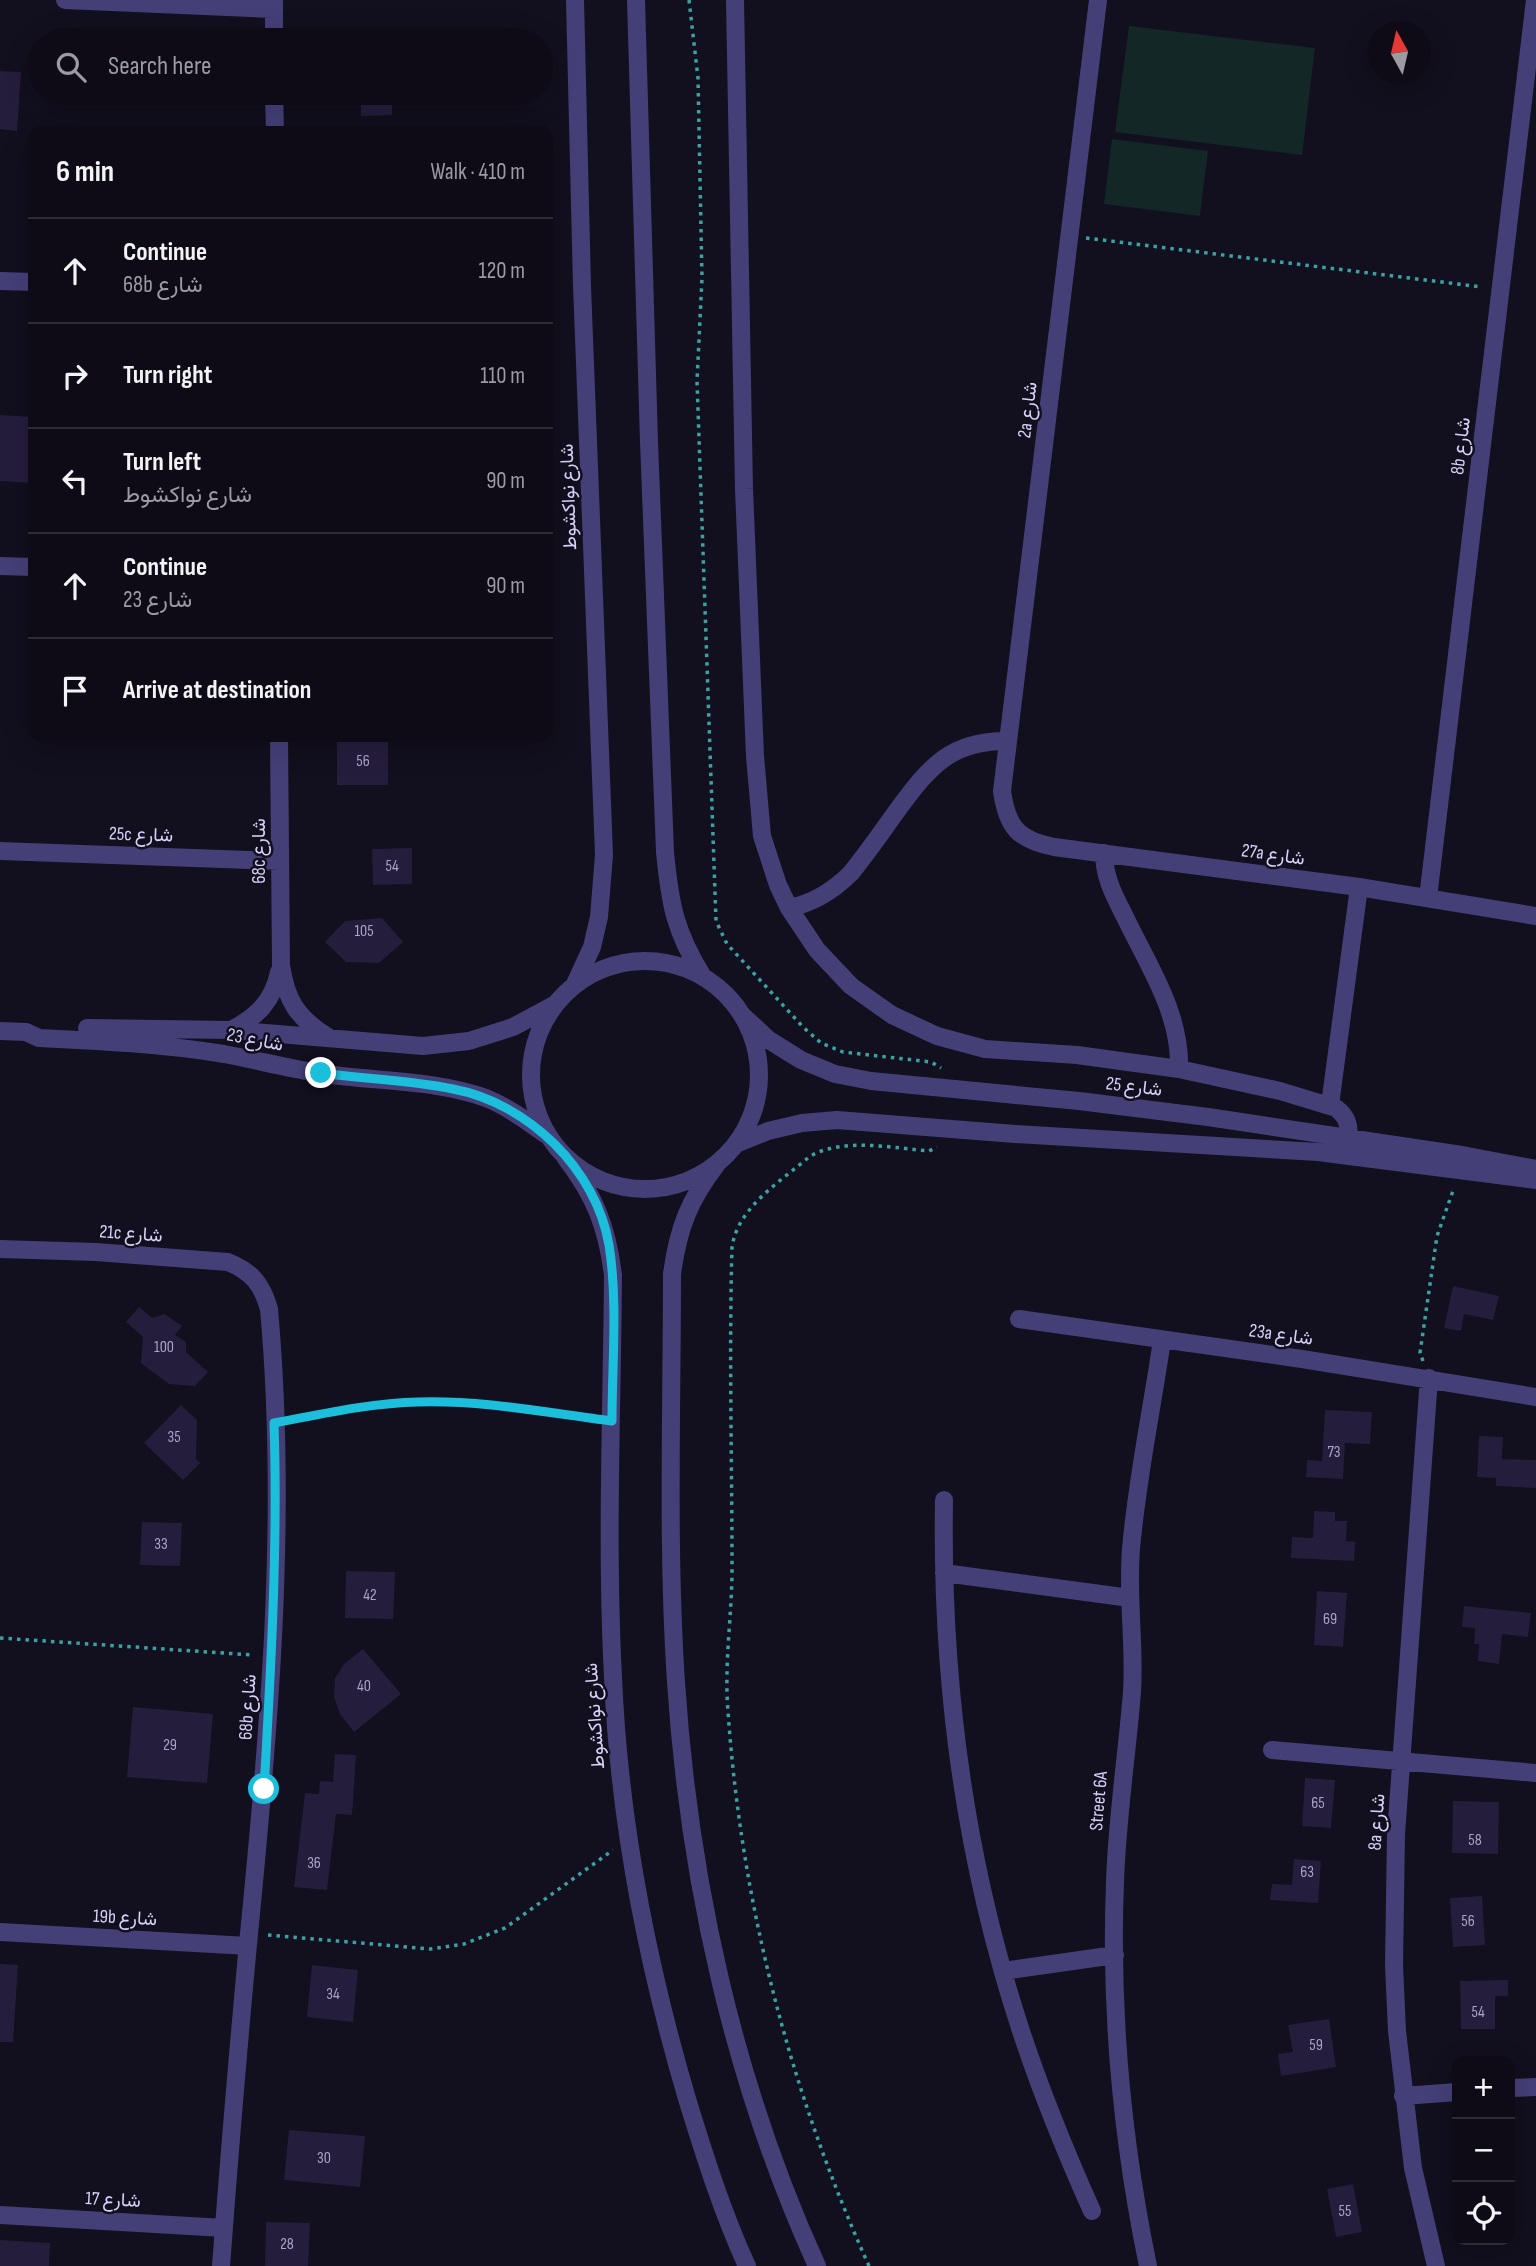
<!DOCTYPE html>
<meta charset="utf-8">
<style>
body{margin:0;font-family:"Sofia Sans Condensed",Vazirmatn,sans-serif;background:#17141f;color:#f1f3f6}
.controls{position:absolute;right:21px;bottom:21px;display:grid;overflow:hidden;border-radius:14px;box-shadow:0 7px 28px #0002}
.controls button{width:63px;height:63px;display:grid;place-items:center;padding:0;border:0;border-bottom:2px solid #2e2b35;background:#0e0b16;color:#f1f3f6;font:35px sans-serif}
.compass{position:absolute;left:1368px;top:21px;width:63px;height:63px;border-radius:50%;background:#0e0b16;box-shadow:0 7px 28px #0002;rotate:352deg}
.stop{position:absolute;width:21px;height:21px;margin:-16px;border:5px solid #1cbfdb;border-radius:50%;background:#fff}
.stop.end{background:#1cbfdb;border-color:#fff;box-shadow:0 2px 7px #0008}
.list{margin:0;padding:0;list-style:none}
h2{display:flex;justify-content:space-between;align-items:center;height:91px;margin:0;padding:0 28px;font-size:30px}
h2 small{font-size:23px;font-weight:400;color:#9b9ba1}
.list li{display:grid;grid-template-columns:46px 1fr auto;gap:21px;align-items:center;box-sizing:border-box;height:105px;padding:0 28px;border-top:2px solid #2e2b35}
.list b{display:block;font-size:26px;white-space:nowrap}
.list p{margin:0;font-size:23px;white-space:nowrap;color:#9b9ba1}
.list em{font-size:23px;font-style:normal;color:#9b9ba1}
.icon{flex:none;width:38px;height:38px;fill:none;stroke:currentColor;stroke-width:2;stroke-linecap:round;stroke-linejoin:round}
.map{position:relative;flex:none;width:1536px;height:2266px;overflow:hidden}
.search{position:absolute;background:#0e0b16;box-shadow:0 7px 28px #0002;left:28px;top:28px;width:525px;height:77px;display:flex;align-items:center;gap:18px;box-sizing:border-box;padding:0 24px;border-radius:38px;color:#9b9ba1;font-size:26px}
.panel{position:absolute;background:#0e0b16;box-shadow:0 7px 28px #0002;left:28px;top:126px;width:525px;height:616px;border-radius:14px}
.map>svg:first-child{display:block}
.green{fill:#132727}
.building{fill:#251d3c}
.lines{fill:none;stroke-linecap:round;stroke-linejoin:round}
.path{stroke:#3ca2a1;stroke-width:3.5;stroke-dasharray:3.5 5;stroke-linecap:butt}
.minor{stroke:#443f77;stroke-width:18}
.route{stroke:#1cbfdb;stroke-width:9}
.labels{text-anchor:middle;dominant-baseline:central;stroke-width:5;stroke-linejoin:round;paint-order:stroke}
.number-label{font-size:16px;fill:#aba4ca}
.street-label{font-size:19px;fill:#d8d1f9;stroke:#120f1e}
</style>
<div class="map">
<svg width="1536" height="2266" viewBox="0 0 1536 2266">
<rect width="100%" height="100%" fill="#120f1e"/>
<!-- green -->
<path class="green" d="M1129 26 1315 48 1302 155 1115 132Z
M1112 139 1208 151 1200 216 1104 204Z"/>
<!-- building -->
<path class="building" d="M0 71 21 72 17 131 0 129Z
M361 93H392V115L361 116Z
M0 415 33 417V483L0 481Z
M337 737H388V785H337Z
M412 848V884L373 885 372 849Z
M382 918 403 942 379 963 346 962 325 942 345 921Z
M1453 1286 1499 1296 1493 1320 1464 1314 1461 1331 1444 1328Z
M139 1307 152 1318 164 1314 182 1326 175 1335 186 1342V1352L208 1372 195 1386 169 1384 141 1363 143 1337 126 1322Z
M181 1405 197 1420 196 1459 200 1463 183 1480 144 1443Z
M1325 1410 1372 1412 1370 1444 1345 1443 1343 1479 1306 1477 1307 1460 1322 1461Z
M1479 1436 1503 1437 1502 1459 1536 1460V1488L1496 1486V1478L1477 1477Z
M1314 1511 1335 1512V1521H1347L1346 1541 1355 1542 1354 1561 1291 1558 1292 1537 1313 1538Z
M142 1522 182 1523 180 1566 140 1565Z
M346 1571 395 1572 393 1619 345 1618Z
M1317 1591 1347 1593 1343 1647 1314 1645Z
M1464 1606 1531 1613 1528 1637 1502 1634 1499 1664 1478 1661 1479 1644H1474L1475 1628 1462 1627Z
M363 1649 401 1694 354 1732 340 1714 334 1697 335 1678 344 1664Z
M133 1707 213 1714 207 1783 127 1777Z
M335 1754 356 1755 352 1815 336 1814 327 1890 294 1887 305 1793 319 1794 320 1781 333 1782Z
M1305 1778 1335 1780 1331 1828 1302 1826Z
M1453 1801 1499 1802 1498 1854 1452 1853Z
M1294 1859 1321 1861 1318 1903 1270 1900 1272 1884 1292 1885Z
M1482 1896 1485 1945 1453 1947 1450 1898Z
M0 1964 18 1965 13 2042H0Z
M312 1965 358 1970 353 2022 307 2017Z
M1508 1980V1996H1495V2029H1461L1460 1981Z
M1329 2019 1336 2067 1281 2076 1278 2054 1293 2052 1288 2025Z
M289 2130 365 2136 360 2187 284 2180Z
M1353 2184 1362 2232 1336 2237 1327 2189Z
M266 2222 310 2223 308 2266H265Z
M0 2240 50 2243 49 2266H0Z"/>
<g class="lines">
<!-- path -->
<path class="path" d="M689 0 698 78 702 278 697 381 716 921 727 944 803 1027 821 1043 843 1052 931 1062 941 1068
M1086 238 1482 287
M1423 1361 1420 1353 1437 1236 1454 1188
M294 1419C336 1411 378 1402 421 1402 478 1402 535 1411 592 1418
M0 1638 253 1655
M268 1935 430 1949 464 1944 505 1928 613 1850
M869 2266C790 2091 741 1902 728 1711 724 1664 732 1616 732 1569 732 1462 729 1354 732 1247 738 1207 780 1182 809 1157 841 1137 893 1148 929 1151L937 1147"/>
<!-- minor -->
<path class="minor" d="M65 0 274 9
M274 0V40
M636 0 649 442 665 852C670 905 675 931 703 977
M735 0 744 489 755 756 762 836 778 885 789 908 817 950 851 986 892 1015 937 1036 985 1049 1077 1055 1179 1069 1280 1091 1336 1108C1346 1116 1350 1124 1348 1137
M1098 0 1002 791C1007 827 1018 840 1054 847L1359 887 1536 916
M274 93 275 131
M0 281 33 282
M0 566 33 567
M279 737 281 965C286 1000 297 1018 328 1037
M0 851 280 861
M1104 853C1104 878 1115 897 1126 919 1149 967 1181 1014 1179 1069
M1428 898 1535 0
M789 908C814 903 833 891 851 873 868 852 883 830 899 808 930 766 952 740 1008 741
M531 1075a114 114 0 1 1 228 0a114 114 0 1 1-228 0Z
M574 986 592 947 599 917 604 855 582 286 575 0
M742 1015 769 1040 801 1060 835 1074 871 1081 1079 1101 1208 1117 1462 1155 1536 1169
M87 1028 231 1030 423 1046 469 1041 513 1027 554 1005
M231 1030C257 1017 273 1001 279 972
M0 1031 26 1032 39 1038C101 1041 163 1044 224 1054 256 1060 287 1068 318 1073 374 1082 433 1079 486 1098 508 1107 527 1121 545 1134
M1330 1105 1359 887
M736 1144 768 1131 802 1123 837 1120 1015 1134 1318 1152 1536 1180
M565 1157C595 1196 607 1227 613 1275 612 1409 606 1543 613 1677 619 1821 647 1964 688 2102 705 2157 723 2214 747 2266
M717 1164C689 1200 678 1229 672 1274 672 1410 667 1547 676 1682 689 1881 734 2084 817 2266
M0 1249 96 1252 228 1262C252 1272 262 1284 269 1309 288 1520 269 1733 248 1944 238 2051 229 2159 221 2266
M1019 1319 1302 1359 1536 1397
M1429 1378 1396 1834 1394 1965 1397 2031 1413 2168 1436 2266
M944 1500C941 1681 965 1862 1022 2034 1042 2094 1066 2153 1092 2211
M944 1573 1130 1598
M1272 1750 1536 1773
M0 1932 248 1946
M1003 1971 1115 1955
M1510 2088 1536 2087
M1403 2096 1457 2092
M0 2215 224 2228
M1148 2266C1122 2140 1110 2010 1115 1882 1117 1818 1127 1755 1132 1692 1135 1644 1127 1597 1131 1549 1137 1479 1152 1409 1162 1340"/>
</g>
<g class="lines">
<!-- route -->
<path class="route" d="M264 1789C271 1667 278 1545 274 1423 322 1414 370 1403 418 1402 483 1400 548 1413 612 1421 612 1365 618 1300 609 1245 596 1169 528 1103 453 1089 410 1080 364 1079 321 1073"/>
</g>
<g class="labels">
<!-- number labels -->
<g class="number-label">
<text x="363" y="761">56</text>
<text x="392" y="866">54</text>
<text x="364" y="931">105</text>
<text x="164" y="1347">100</text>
<text x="174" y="1437">35</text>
<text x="1334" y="1452">73</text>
<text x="161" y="1544">33</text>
<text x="370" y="1595">42</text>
<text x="1330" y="1619">69</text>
<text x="364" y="1686">40</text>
<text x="170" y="1745">29</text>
<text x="1318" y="1803">65</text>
<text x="1475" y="1840">58</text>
<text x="314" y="1863">36</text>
<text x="1307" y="1872">63</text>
<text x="1468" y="1921">56</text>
<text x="333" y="1994">34</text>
<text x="1478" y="2012">54</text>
<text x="1316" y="2045">59</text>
<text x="324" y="2158">30</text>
<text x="1345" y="2211">55</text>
<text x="287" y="2244">28</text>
</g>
<!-- street labels -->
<g class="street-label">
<text transform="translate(1028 410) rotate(-83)">2a شارع</text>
<text transform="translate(1461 446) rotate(-83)">8b شارع</text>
<text transform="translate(569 497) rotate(-92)">شارع نواكشوط</text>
<text transform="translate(141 835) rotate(2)">25c شارع</text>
<text transform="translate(259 851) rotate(-90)">68c شارع</text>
<text transform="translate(1273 855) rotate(8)">27a شارع</text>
<text transform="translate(255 1040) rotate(11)">شارع 23</text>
<text transform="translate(1134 1087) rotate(7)">شارع 25</text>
<text transform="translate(131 1234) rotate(4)">21c شارع</text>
<text transform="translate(1281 1335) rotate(8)">23a شارع</text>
<text transform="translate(248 1707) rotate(-86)">68b شارع</text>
<text transform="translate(595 1716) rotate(-94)">شارع نواكشوط</text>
<text transform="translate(1099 1801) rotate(-85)">Street 6A</text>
<text transform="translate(1377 1822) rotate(-86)">8a شارع</text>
<text transform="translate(125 1918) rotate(3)">19b شارع</text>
<text transform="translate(113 2200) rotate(3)">شارع 17</text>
</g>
</g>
</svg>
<div class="controls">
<button>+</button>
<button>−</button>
<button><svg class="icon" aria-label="locate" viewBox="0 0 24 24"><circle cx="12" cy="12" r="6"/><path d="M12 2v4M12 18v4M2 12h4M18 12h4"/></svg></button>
</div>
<svg class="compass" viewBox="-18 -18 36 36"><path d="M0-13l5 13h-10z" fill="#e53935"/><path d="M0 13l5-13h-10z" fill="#9b9ba1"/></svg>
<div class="stop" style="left:264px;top:1789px"></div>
<div class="stop end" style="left:321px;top:1073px"></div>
<div class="search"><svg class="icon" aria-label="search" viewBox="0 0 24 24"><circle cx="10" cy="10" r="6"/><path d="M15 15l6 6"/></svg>Search here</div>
<section class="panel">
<h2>6 min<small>Walk · 410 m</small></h2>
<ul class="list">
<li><svg class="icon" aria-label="ahead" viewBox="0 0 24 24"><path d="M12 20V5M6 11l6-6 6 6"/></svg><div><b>Continue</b><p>68b شارع</p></div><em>120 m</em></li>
<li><svg class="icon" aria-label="right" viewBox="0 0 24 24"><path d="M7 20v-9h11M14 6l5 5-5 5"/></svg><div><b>Turn right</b></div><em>110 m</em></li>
<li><svg class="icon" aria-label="left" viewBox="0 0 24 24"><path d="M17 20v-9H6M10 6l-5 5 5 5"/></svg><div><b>Turn left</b><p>شارع نواكشوط</p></div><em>90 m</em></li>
<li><svg class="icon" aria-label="ahead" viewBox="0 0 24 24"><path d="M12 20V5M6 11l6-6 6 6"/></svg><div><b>Continue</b><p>شارع 23</p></div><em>90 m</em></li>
<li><svg class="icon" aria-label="arrive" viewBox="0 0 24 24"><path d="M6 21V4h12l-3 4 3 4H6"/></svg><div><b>Arrive at destination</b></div></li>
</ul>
</section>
</div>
